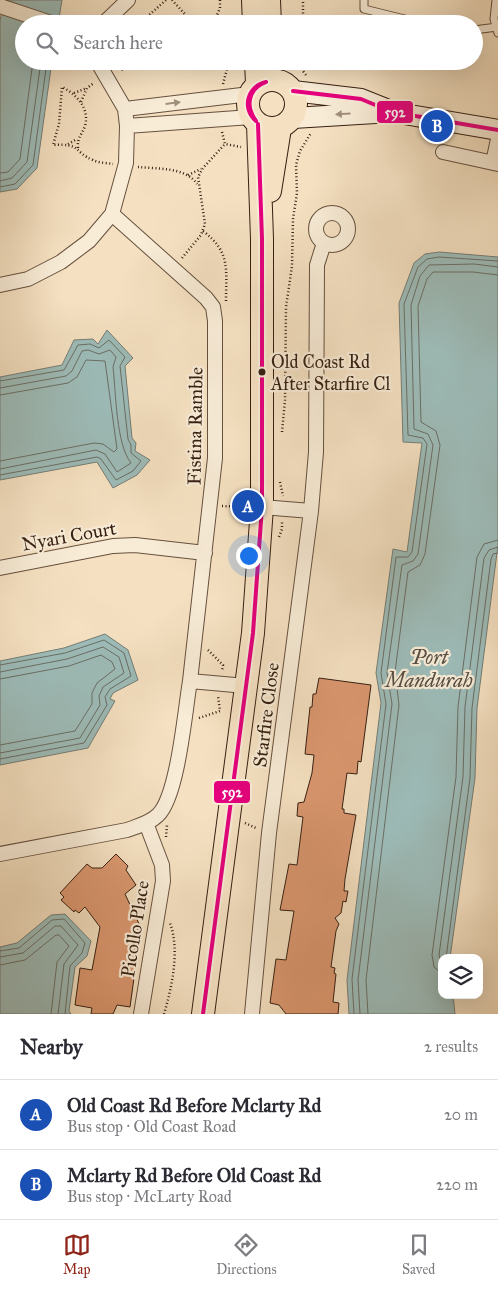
<!DOCTYPE html>
<meta charset="utf-8">
<style>
body{margin:0;font-family:"IM FELL Great Primer",serif;background:#f2f2f3;color:#2b2b33}
.controls{position:absolute;right:15px;bottom:15px;display:grid;overflow:hidden;border-radius:10px;box-shadow:0 5px 20px #0002}
.controls button{width:45px;height:45px;display:grid;place-items:center;padding:0;border:0;border-bottom:1px solid #e1e1e2;background:#fff;color:#2b2b33;font:25px sans-serif}
.you{position:absolute;left:248px;top:555px;width:18px;height:18px;margin:-12px;border:4px solid #fff;border-radius:50%;background:#1a73e8;box-shadow:0 0 0 8px #1a73e833}
.badge{display:grid;place-items:center;width:32px;height:32px;border-radius:50%;background:#8f2418;color:#fff;font-size:16px;font-weight:700}
.pin{position:absolute;translate:-50% -50%;border:2px solid #fff;box-shadow:0 1px 5px #0006}
.list{margin:0;padding:0;list-style:none}
h2{display:flex;justify-content:space-between;align-items:center;height:65px;margin:0;padding:0 20px;font-size:21px}
h2 small{font-size:16px;font-weight:400;color:#7c7c81}
.list li{display:grid;grid-template-columns:32px 1fr auto;gap:15px;align-items:center;box-sizing:border-box;height:70px;padding:0 20px;border-top:1px solid #e1e1e2}
.list b{display:block;font-size:19px;white-space:nowrap}
.list p{margin:0;font-size:16px;white-space:nowrap;color:#7c7c81}
.list em{font-size:16px;font-style:normal;color:#7c7c81}
.icon{flex:none;width:28px;height:28px;fill:none;stroke:currentColor;stroke-width:2;stroke-linecap:round;stroke-linejoin:round}
.map{position:relative;flex:none;width:498px;height:1014px;overflow:hidden}
.search{position:absolute;background:#fff;box-shadow:0 5px 20px #0002;left:15px;right:15px;top:15px;height:55px;display:flex;align-items:center;gap:12px;box-sizing:border-box;padding:0 18px;border-radius:28px;color:#7c7c81;font-size:19px}
.sheet{height:205px;background:#fff}
nav{display:flex;justify-content:space-around;align-items:center;box-sizing:border-box;height:70px;border-top:1px solid #e1e1e2;background:#fff;font-size:14px;color:#7c7c81}
nav a{display:grid;justify-items:center;gap:2px}
nav .on{color:#8f2418}
.map>svg:first-child{display:block}
.water{fill:#9dbcb9;stroke:#747d76}
.lines{fill:none;stroke-linecap:round;stroke-linejoin:round}
.shore{stroke:#6a6e66;stroke-width:1}
.building{fill:#db976f;stroke:#361f12}
.lane-casing{stroke:#66503e;stroke-width:9}
.street-casing{stroke:#66503e;stroke-width:16}
.secondary-casing{stroke:#361f12;stroke-width:22}
.primary-casing{stroke:#361f12;stroke-width:24}
.path{stroke:#361f12;stroke-width:2.5;stroke-dasharray:1 2.5;stroke-linecap:butt}
.lane{stroke:#f8ecd7;stroke-width:7}
.street{stroke:#f8ecd7;stroke-width:14}
.secondary{stroke:#f8ecd7;stroke-width:20}
.primary{stroke:#f5e1c2;stroke-width:22}
.bus-1-casing{stroke:#f8ecd7;stroke-width:8}
.bus-1{stroke:#e5007d;stroke-width:4}
.oneway{fill:#a1907e}
.bus-dot{fill:#361f12;stroke:#f8ecd7;stroke-width:2}
.labels{text-anchor:middle;dominant-baseline:central;stroke-width:4.5;stroke-linejoin:round;paint-order:stroke}
.bus-label{font-size:18px;fill:#361f12;stroke:#f8ecd7;text-anchor:start}
.street-label{font-size:19px;fill:#361f12;stroke:#f8ecd7}
.water-label{font-size:20px;font-style:italic;fill:#554e44;stroke:#f8ecd7}
.line-badge{stroke:#f8ecd7;stroke-width:2}
.badge-label{font-size:14px;text-anchor:middle;font-weight:bold;fill:#fff}
</style>
<div class="map">
<svg width="498" height="1014" viewBox="0 0 498 1014">
<rect width="100%" height="100%" fill="#f5e1c2"/>
<filter id="stains"><feTurbulence type="fractalNoise" baseFrequency=".004" numOctaves="4"/><feColorMatrix values="0 0 0 0 .2 0 0 0 0 .09 0 0 0 0 .02 0 0 0 .5 -.17"/></filter>
<radialGradient id="worn" r=".72"><stop offset=".6" stop-color="#630" stop-opacity="0"/><stop offset="1" stop-color="#630" stop-opacity=".3"/></radialGradient>
<!-- water -->
<path class="water" d="M4 0H62L58 24H24V61H52L37 168 17 189 0 192V21Z
M439 252 498 257V545L477 708 475 778 450 958H442V995H453L455 1014H349L347 980 381 703 376 673 393 549 407 552 422 443 403 442 399 303 414 263 425 254Z
M107 330 133 358 125 366 132 438 136 443 135 451 150 460 137 475 113 488 97 462 0 480V377L62 365 74 340 93 339 98 344Z
M105 634 128 650 138 680 113 693 110 699 115 701 88 748 0 765V661L64 648Z
M65 914 91 941 87 956 75 967 69 1011 71 1014H0V947L17 943 51 915Z"/>
<g class="lines">
<!-- shore -->
<path class="shore" d="M0 173 8 172 20 159 33 61
M0 181 12 178 27 162 41 61
M0 187 15 184 33 165 47 61
M0 381 64 370 78 345 90 344 99 348 109 340 125 357 120 366 128 439 131 445V453L141 461 133 471 116 480 101 459 97 457 0 475
M0 388 66 376 72 371 82 351 88 350 99 354 110 350 116 357 113 367C116 393 116 444 131 463L117 472 105 454 96 450 0 469
M0 395 68 383 77 377 86 360 105 361 117 449 114 452 103 444 94 443 0 461
M0 665 65 653 104 640 124 653 131 676 110 689 105 697 107 705 84 743 0 759
M0 672 67 659 103 647 119 657 124 673 103 687 99 696 100 705 80 738 0 753
M0 679 69 666 101 655 112 662 115 669 97 683 92 693V704L75 731 0 745
M0 951 19 948 52 920 64 919 85 943 82 953 70 966 65 1014
M0 957 23 953 55 926H61L78 945 64 964 58 1014
M446 958 470 778 472 708 491 559 493 554 498 553
M442 964 439 955 463 777 465 707 484 558 489 550 498 547
M0 965 25 960 56 935H59L69 946 57 962 51 1014
M442 974 434 967 432 955 456 777 458 707 477 557 484 544 498 540
M354 1014 352 979 386 704 381 673 396 557H408L412 552 427 444 423 438 408 435 404 304 418 267 427 259 439 257 498 261
M360 1014 358 980 392 704 387 673 402 565 413 561 418 554 433 445 428 434 414 429 411 305 420 276 429 265 474 264 498 267
M368 1014 366 980 399 705 395 672 408 572 420 565 425 554 440 445 436 431 421 422 418 306 427 279 433 272H473L498 275"/>
</g>
<!-- building -->
<path class="building" d="M319 678 371 685 361 762 358 761 357 774 347 773 342 809H344V813L356 815 345 879 344 891H348L346 902 343 901 341 913 335 918 339 924 336 931 331 967 335 968 334 973 336 974 333 1002 339 1003 338 1014H286L279 1005 270 1003 276 959 286 960 294 911 280 910 289 864 297 865 303 817 297 816 298 803 304 802 312 773 314 755 305 754 310 707H312L313 694H316Z
M116 854 128 866 126 870 136 885 125 894 141 928 138 929 134 956H137L130 1007 117 1005 113 1014H91L92 1008 75 1005 80 968 92 970 100 927 85 907 79 913 75 910 74 912 61 900 64 897 60 893 87 864 92 868H102Z"/>
<g class="lines">
<defs>
<path id="lane" d="M364 0V9L425 24
M496 0 494 19 498 33
M474 30 497 27"/>
<path id="street" d="M0 6 54 24
M103 24 128 0
M125 109 250 94
M127 126 251 117
M443 152 498 164
M493 163 498 139
M316 229a16 16 0 1 1 32 0a16 16 0 1 1-32 0Z
M112 214 206 298 213 307 215 321V458L190 681
M0 285 28 279 61 262 89 241 112 214 126 163 127 126 125 109 97 61
M311 511 316 452 317 265 324 243
M0 568 113 546 135 545 205 553
M0 854 127 830C138 826 150 823 158 815 178 796 185 710 190 681L246 686
M141 1014 163 881 162 865 146 823
M252 1014 269 833 311 511 262 507"/>
<path id="secondary" d="M293 91 361 99 386 109
M293 118 392 112 498 130"/>
<path id="primary" d="M253 0 254 24
M269 0 270 24
M256 61 257 84
M248 104a24 24 0 1 1 48 0a24 24 0 1 1-48 0Z
M270 191 280 128
M203 1014 253 633 262 507V239L258 124"/>
</defs>
<!-- lane casing -->
<use href="#lane" class="lane-casing"/>
<!-- street casing -->
<use href="#street" class="street-casing"/>
<!-- secondary casing -->
<use href="#secondary" class="secondary-casing"/>
<!-- primary casing -->
<use href="#primary" class="primary-casing"/>
<!-- path -->
<path class="path" d="M172 0 194 24
M139 24 166 0
M213 24 220 8V0
M303 24V0
M225 61 228 65 240 63
M302 61 303 71 306 75
M115 62 121 70 135 65 162 61
M272 62 294 61
M223 84 228 65
M74 93 87 88
M81 102 87 88 94 83
M222 132 225 144 241 147
M68 144 77 139
M78 148C77 137 82 135 85 126 90 108 76 94 62 87L59 124 53 145C82 143 73 152 93 160 99 163 107 163 113 164
M138 167C157 169 186 167 197 184
M188 175 201 169
M203 231C231 252 226 270 226 302
M182 258 201 235 205 224 198 177 203 168 225 144
M282 432 285 400 286 307 292 266 293 219 297 193 296 165 300 151 311 133
M280 482 283 496
M222 506 244 507
M279 537 282 529V521
M208 650 223 665 222 671
M199 718 220 711 218 696
M245 823 256 828
M166 837 167 825
M164 1014C172 987 180 950 170 923"/>
<!-- lane -->
<use href="#lane" class="lane"/>
<!-- street -->
<use href="#street" class="street"/>
<!-- secondary -->
<use href="#secondary" class="secondary"/>
<!-- primary -->
<use href="#primary" class="primary"/>
<defs>
<path id="bus-1" d="M293 91 361 99 392 112 498 130
M256 121C241 108 248 86 266 82
M256 121C245 106 248 89 266 82
M203 1014 253 633 262 507V239L258 124"/>
</defs>
<!-- bus-1 casing -->
<use href="#bus-1" class="bus-1-casing"/>
<!-- bus-1 -->
<use href="#bus-1" class="bus-1"/>
</g>
<!-- one-way arrows -->
<defs><path id="oneway-solid" d="M-6-.8H1V-3.2L6.5 0L1 3.2V.8H-6Z" transform="scale(1.25)"/></defs>
<g class="oneway">
<use href="#oneway-solid" transform="translate(173 103) rotate(-7)"/>
<use href="#oneway-solid" transform="translate(343 114) rotate(177)"/>
</g>
<!-- markers -->
<circle class="bus-dot" cx="262" cy="372" r="4.5"/>
<g class="labels">
<!-- bus labels -->
<g class="bus-label">
<text x="271" y="362">Old Coast Rd<tspan x="271" dy="22">After Starfire Cl</tspan></text>
</g>
<!-- street labels -->
<g class="street-label">
<text transform="translate(195 426) rotate(-89)">Fistina Ramble</text>
<text transform="translate(69 536) rotate(-10)">Nyari Court</text>
<text transform="translate(266 715) rotate(-83)">Starfire Close</text>
<text transform="translate(135 929) rotate(-81)">Picollo Place</text>
</g>
<!-- water labels -->
<g class="water-label">
<text x="429" y="657">Port<tspan x="429" dy="23">Mandurah</tspan></text>
</g>
</g>
<g class="line-badge">
<rect x="376" y="100" width="38" height="24" rx="5" fill="#e5007d"/>
<rect x="213" y="780" width="38" height="24" rx="5" fill="#e5007d"/>
</g>
<g class="badge-label">
<text x="395" y="117">592</text>
<text x="232" y="797">592</text>
</g>
<rect width="100%" height="100%" filter="url(#stains)"/>
<rect width="100%" height="100%" fill="url(#worn)"/>
</svg>
<div class="controls">
<button><svg class="icon" aria-label="layers" viewBox="0 0 24 24"><path d="M12 4l9 5-9 5-9-5zM3 14l9 5 9-5"/></svg></button>
</div>
<div class="you"></div>
<div class="pin badge" style="left:248px;top:506px;background:#1a4fb4">A</div>
<div class="pin badge" style="left:437px;top:126px;background:#1a4fb4">B</div>
<div class="search"><svg class="icon" aria-label="search" viewBox="0 0 24 24"><circle cx="10" cy="10" r="6"/><path d="M15 15l6 6"/></svg>Search here</div>
</div>
<section class="sheet">
<h2>Nearby<small>2 results</small></h2>
<ul class="list">
<li><span class="badge" style="background:#1a4fb4">A</span><div><b>Old Coast Rd Before Mclarty Rd</b><p>Bus stop · Old Coast Road</p></div><em>20 m</em></li>
<li><span class="badge" style="background:#1a4fb4">B</span><div><b>Mclarty Rd Before Old Coast Rd</b><p>Bus stop · McLarty Road</p></div><em>220 m</em></li>
</ul>
</section>
<nav>
<a class="on"><svg class="icon" aria-label="map" viewBox="0 0 24 24"><path d="M3 6l6-2 6 2 6-2v14l-6 2-6-2-6 2zM9 4v14M15 6v14"/></svg>Map</a>
<a><svg class="icon" aria-label="directions" viewBox="0 0 24 24"><path d="M12 3l9 9-9 9-9-9zM9 14v-3h6M13 9l2 2-2 2"/></svg>Directions</a>
<a><svg class="icon" aria-label="saved" viewBox="0 0 24 24"><path d="M7 4h10v16l-5-4-5 4z"/></svg>Saved</a>
</nav>
